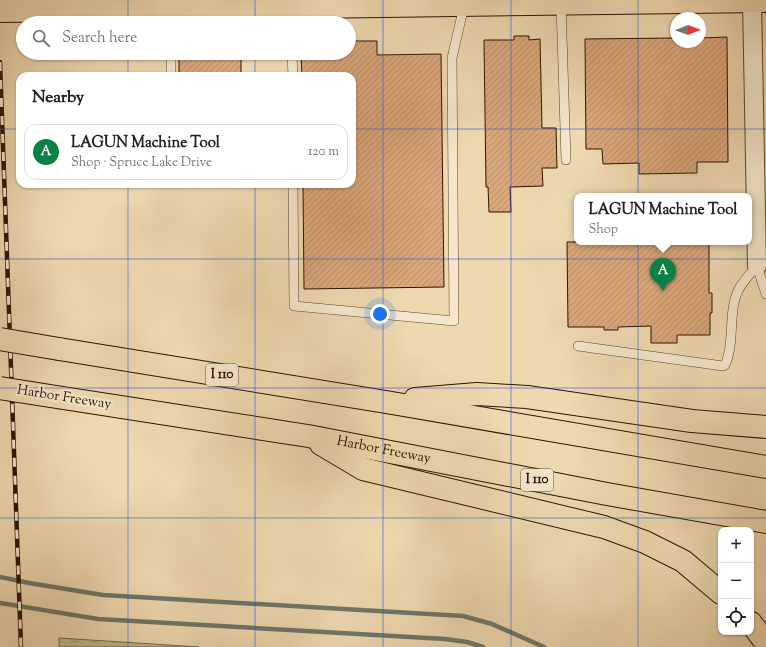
<!DOCTYPE html>
<meta charset="utf-8">
<style>
body{margin:0;font-family:"Sorts Mill Goudy",serif;background:#f6f6f6;color:#202124}
.controls{position:absolute;right:12px;bottom:12px;display:grid;overflow:hidden;border-radius:8px;box-shadow:0 1px 3px #0004}
.controls button{width:36px;height:36px;display:grid;place-items:center;padding:0;border:0;border-bottom:1px solid #e0e0e0;background:#fff;color:#202124;font:20px sans-serif}
.compass{position:absolute;left:670px;top:12px;width:36px;height:36px;border-radius:50%;background:#fff;box-shadow:0 1px 3px #0004;rotate:89deg}
.you{position:absolute;left:380px;top:314px;width:14px;height:14px;margin:-10px;border:3px solid #fff;border-radius:50%;background:#1a73e8;box-shadow:0 0 0 6px #1a73e833}
.badge{display:grid;place-items:center;width:26px;height:26px;border-radius:50%;background:#0b8043;color:#fff;font-size:13px;font-weight:700}
.pin{position:absolute;translate:-50% -33px;filter:drop-shadow(0 1px 2px #0008)}
.pin::after{content:'';position:absolute;top:21px;width:14px;height:12px;background:inherit;clip-path:polygon(0 0,100% 0,50% 100%)}
.popup{position:absolute;left:574px;top:193px;width:178px;height:52px;box-sizing:border-box;display:grid;place-content:center;border-radius:8px;background:#fff;filter:drop-shadow(0 1px 3px #0005);font-size:13px;white-space:nowrap;color:#757577}
.popup b{font-size:15px;color:#202124}
.popup::after{content:'';position:absolute;left:50%;top:100%;margin-left:-8px;border:8px solid transparent;border-top-color:#fff}
.list{margin:0;padding:0;list-style:none}
h2{display:flex;justify-content:space-between;align-items:center;height:52px;margin:0;padding:0 16px;font-size:17px}
h2 small{font-size:13px;font-weight:400;color:#757577}
.list li{display:grid;grid-template-columns:26px 1fr auto;gap:12px;align-items:center;box-sizing:border-box;height:56px;margin:0 8px 8px;padding:0 8px;border:1px solid #e0e0e0;border-radius:12px}
.list b{display:block;font-size:15px;white-space:nowrap}
.list p{margin:0;font-size:13px;white-space:nowrap;color:#757577}
.list em{font-size:13px;font-style:normal;color:#757577}
.icon{flex:none;width:22px;height:22px;fill:none;stroke:currentColor;stroke-width:2;stroke-linecap:round;stroke-linejoin:round}
.map{position:relative;flex:none;width:766px;height:647px;overflow:hidden}
.search{position:absolute;background:#fff;box-shadow:0 1px 3px #0004;left:16px;top:16px;width:340px;height:44px;display:flex;align-items:center;gap:10px;box-sizing:border-box;padding:0 14px;border-radius:22px;color:#757577;font-size:15px}
.panel{position:absolute;background:#fff;box-shadow:0 1px 3px #0004;left:16px;top:72px;width:340px;height:116px;border-radius:12px}
.map>svg:first-child{display:block}
.wetland{fill:url(#wetland-marsh);stroke:#746846}
.lines{fill:none;stroke-linecap:round;stroke-linejoin:round}
.stream{stroke:#6d7769;stroke-width:4.5}
.building{fill:url(#building-hatch);stroke:#2c1303}
.service-casing{stroke:#5c442e;stroke-width:10}
.minor-casing{stroke:#5c442e;stroke-width:20}
.primary-casing{stroke:#2c1303;stroke-width:24}
.motorway-casing{stroke:#2c1303;stroke-width:24}
.service{stroke:#f4e6cc;stroke-width:9}
.minor{stroke:#f4e6cc;stroke-width:18}
.primary{stroke:#eed8b0;stroke-width:22}
.motorway{stroke:#eed8b0;stroke-width:22}
.rail-casing{stroke:#2c1303;stroke-width:4.5}
.rail{stroke:#f4e6cc;stroke-width:3;stroke-dasharray:9;stroke-linecap:butt}
.motorway-bridge-casing{stroke:#2c1303;stroke-width:24;stroke-linecap:butt}
.motorway-bridge{stroke:#eed8b0;stroke-width:22}
.grid{fill:none;stroke:#1d4ed8;stroke-width:1;stroke-opacity:0.55}
.labels{text-anchor:middle;dominant-baseline:central;stroke-width:4;stroke-linejoin:round;paint-order:stroke}
.shield{fill:#f4e6cc;stroke:#68523f;stroke-width:1}
.shield-label{font-size:13px;font-weight:bold;fill:#2c1303}
.street-label{font-size:14px;fill:#2c1303;stroke:#f4e6cc}
</style>
<div class="map">
<svg width="766" height="647" viewBox="0 0 766 647">
<defs>
<pattern id="wetland-marsh" width="20" height="14" patternUnits="userSpaceOnUse"><rect width="20" height="14" fill="#bcbe89"/><path d="M1 5h8M5 5V1M11 12h8M15 12V8" fill="none" stroke="#a2a275"/></pattern>
<pattern id="building-hatch" width="6" height="6" patternUnits="userSpaceOnUse"><rect width="6" height="6" fill="#d9a77c"/><path d="M-1 1l2-2M0 6l6-6M5 7l2-2" fill="none" stroke="#ba8f6a"/></pattern>
</defs>
<rect width="100%" height="100%" fill="#eed8b0"/>
<filter id="stains"><feTurbulence type="fractalNoise" baseFrequency=".005" numOctaves="4"/><feColorMatrix values="0 0 0 0 .2 0 0 0 0 .09 0 0 0 0 .02 0 0 0 .5 -.17"/></filter>
<radialGradient id="worn" r=".72"><stop offset=".6" stop-color="#630" stop-opacity="0"/><stop offset="1" stop-color="#630" stop-opacity=".3"/></radialGradient>
<!-- wetland -->
<path class="wetland" d="M59 638 199 647H59Z"/>
<g class="lines">
<!-- stream -->
<path class="stream" d="M0 577 29 583 103 595 463 616 492 624 544 647
M0 603 98 619 445 639 467 642 483 647"/>
</g>
<!-- building -->
<path class="building" d="M514 36H529V40L540 39 542 128H556L557 168H542L543 186 510 187 511 212H489L488 187H486L484 40H514Z
M727 37 728 162H697V173L639 174V163L603 164 602 149H586L585 39 676 38V42H700V38Z
M349 41H377V55L441 54 444 287 304 289 303 184H352V76H302L301 56H315V53H349Z
M179 53H241V76H179Z
M567 242H709V293H712V313H710V335H677V343H651V326L618 327V330H604V327H568Z"/>
<g class="lines">
<defs>
<path id="service" d="M561 4 566 160
M292 7V23
M170 9V23
M171 53V76
M292 53 293 76
M293 184 294 306 454 321 452 58 464 6
M757 266 766 294
M578 346 723 366 725 365C735 344 728 311 738 291 742 282 751 273 757 266"/>
<path id="minor" d="M752 0 757 266"/>
<path id="primary" d="M0 11 766 1"/>
<g id="motorway">
<path d="M59 349 386 402 766 467"/>
<path id="s1" d="M63 398 308 436 607 494 766 522"/>
<path d="M415 399 477 394 527 397 692 421 766 427"/>
<path d="M321 444 363 469 604 527 645 542 683 561 721 593"/>
<path d="M751 623 766 643"/>
</g>
</defs>
<!-- service casing -->
<use href="#service" class="service-casing"/>
<!-- minor casing -->
<use href="#minor" class="minor-casing"/>
<!-- primary casing -->
<use href="#primary" class="primary-casing"/>
<!-- motorway casing -->
<use href="#motorway" class="motorway-casing"/>
<!-- service -->
<use href="#service" class="service"/>
<!-- minor -->
<use href="#minor" class="minor"/>
<!-- primary -->
<use href="#primary" class="primary"/>
<!-- motorway -->
<use href="#motorway" class="motorway"/>
<defs>
<path id="rail" d="M0 62 21 647"/>
</defs>
<!-- rail casing -->
<use href="#rail" class="rail-casing"/>
<!-- rail -->
<use href="#rail" class="rail"/>
<defs>
<path id="motorway-bridge" d="M0 339 59 349
M0 388 63 398"/>
</defs>
<!-- motorway-bridge casing -->
<use href="#motorway-bridge" class="motorway-bridge-casing"/>
<!-- motorway-bridge -->
<use href="#motorway-bridge" class="motorway-bridge"/>
</g>
<!-- grid -->
<path class="grid" d="M128 0V23M255 0V23M383 0V647M511 0V647M638 0V647M128 53V76M255 53V76M0 129H20M352 129H766M128 184V647M255 184V647M0 259H766M0 388H766M0 518H766"/>
<g class="labels">
<!-- shield labels -->
<g class="shield">
<rect x="206" y="364" width="32" height="22" rx="3"/>
<rect x="521" y="469" width="32" height="22" rx="3"/>
</g>
<g class="shield-label">
<text x="222" y="375">I 110</text>
<text x="537" y="480">I 110</text>
</g>
<!-- street labels -->
<g class="street-label">
<text transform="translate(64 398) rotate(9)">Harbor Freeway</text>
<text stroke="none"><textPath href="#s1" startOffset="325">Harbor Freeway</textPath></text>
</g>
</g>
<rect width="100%" height="100%" filter="url(#stains)"/>
<rect width="100%" height="100%" fill="url(#worn)"/>
</svg>
<div class="controls">
<button>+</button>
<button>−</button>
<button><svg class="icon" aria-label="locate" viewBox="0 0 24 24"><circle cx="12" cy="12" r="6"/><path d="M12 2v4M12 18v4M2 12h4M18 12h4"/></svg></button>
</div>
<svg class="compass" viewBox="-18 -18 36 36"><path d="M0-13l5 13h-10z" fill="#e53935"/><path d="M0 13l5-13h-10z" fill="#757577"/></svg>
<div class="you"></div>
<div class="pin badge" style="left:663px;top:291px">A</div>
<div class="popup"><b>LAGUN Machine Tool</b>Shop</div>
<div class="search"><svg class="icon" aria-label="search" viewBox="0 0 24 24"><circle cx="10" cy="10" r="6"/><path d="M15 15l6 6"/></svg>Search here</div>
<section class="panel">
<h2>Nearby<small></small></h2>
<ul class="list">
<li><span class="badge">A</span><div><b>LAGUN Machine Tool</b><p>Shop · Spruce Lake Drive</p></div><em>120 m</em></li>
</ul>
</section>
</div>
